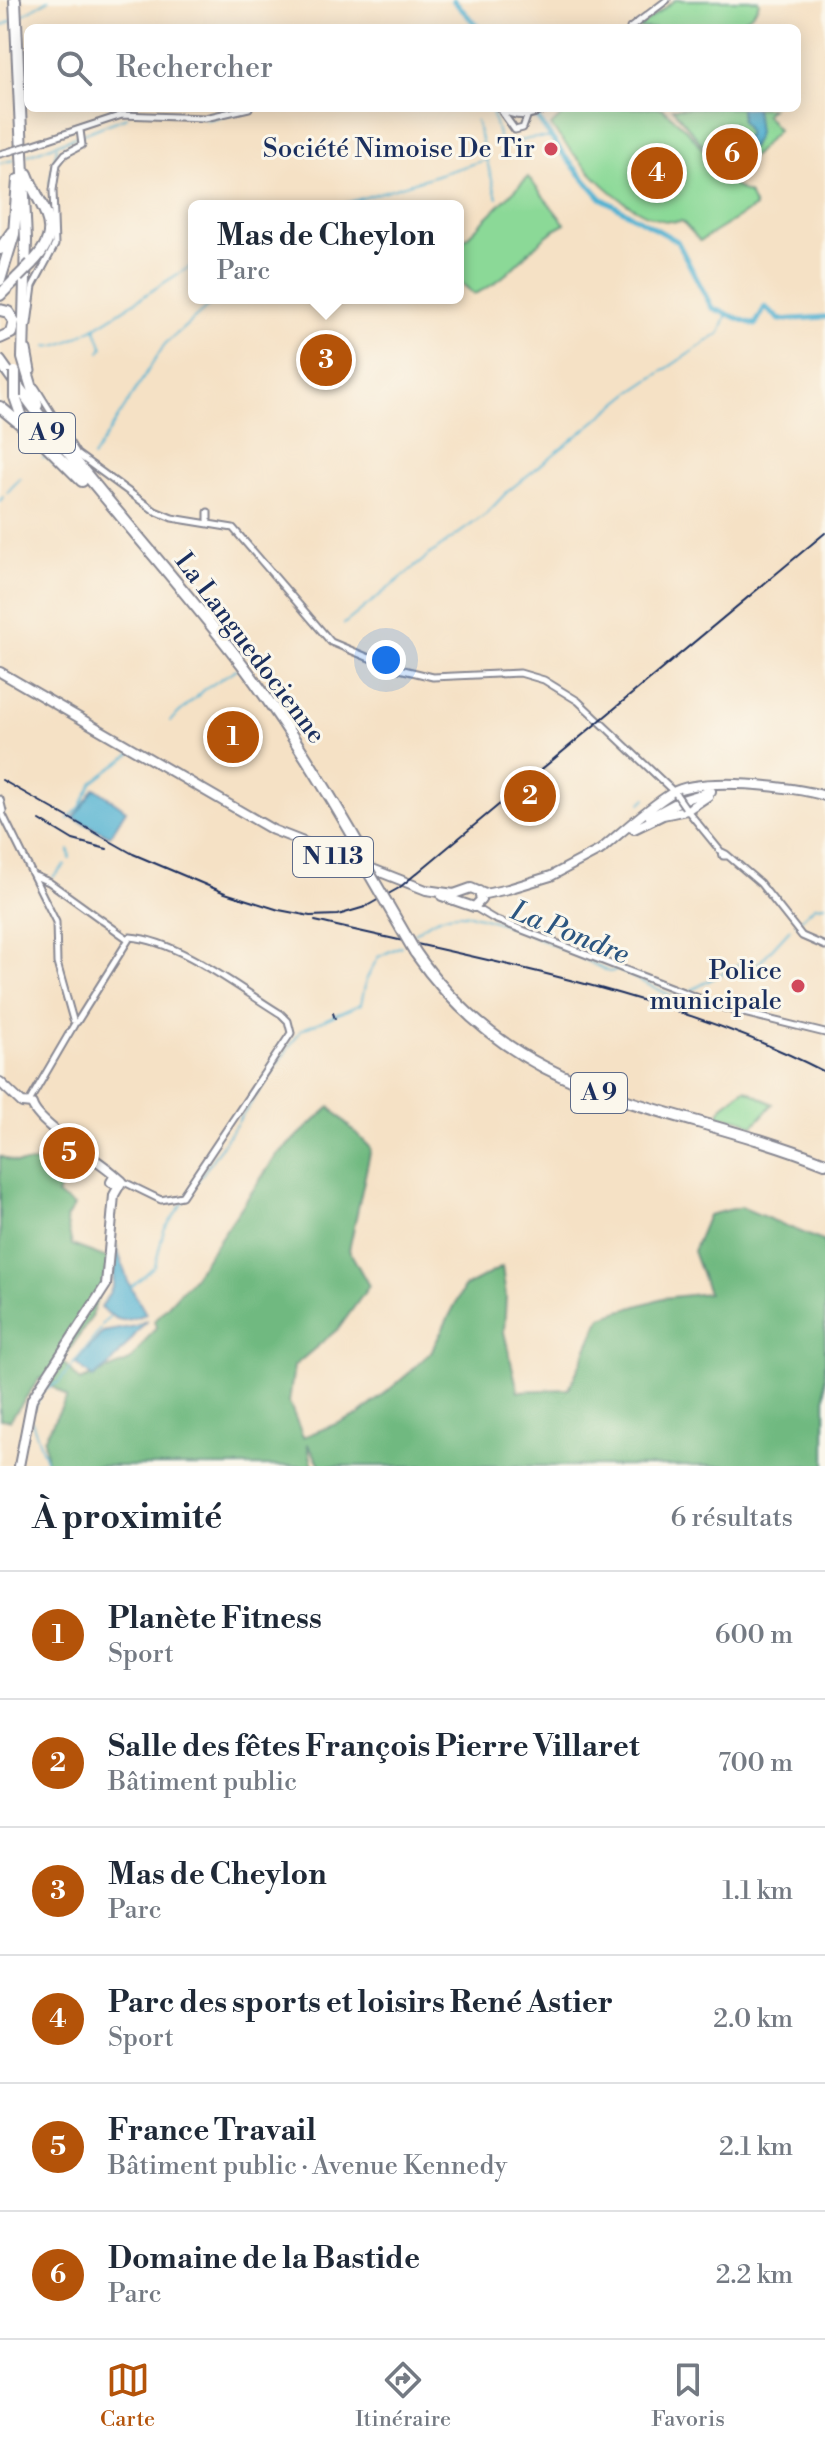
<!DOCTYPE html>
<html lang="fr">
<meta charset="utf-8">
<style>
body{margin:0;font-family:"Libre Bodoni",serif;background:#f6f6f7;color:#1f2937}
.you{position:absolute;left:386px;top:660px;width:28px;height:28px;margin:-20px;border:6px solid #fff;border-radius:50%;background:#1a73e8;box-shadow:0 0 0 12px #1a73e833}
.badge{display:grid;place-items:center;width:52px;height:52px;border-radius:50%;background:#b45309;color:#fff;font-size:26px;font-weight:700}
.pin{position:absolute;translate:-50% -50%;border:4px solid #fff;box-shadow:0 2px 8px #0006}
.popup{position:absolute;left:188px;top:200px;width:276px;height:104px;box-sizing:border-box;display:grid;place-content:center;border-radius:12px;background:#fff;filter:drop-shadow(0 2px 6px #0005);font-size:26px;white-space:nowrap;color:#747a83}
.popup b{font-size:30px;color:#1f2937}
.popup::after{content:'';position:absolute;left:50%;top:100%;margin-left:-16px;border:16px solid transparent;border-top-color:#fff}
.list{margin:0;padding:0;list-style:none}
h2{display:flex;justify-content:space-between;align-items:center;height:104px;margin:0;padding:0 32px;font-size:34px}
h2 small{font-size:26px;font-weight:400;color:#747a83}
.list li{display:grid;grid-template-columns:52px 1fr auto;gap:24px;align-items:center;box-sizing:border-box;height:128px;padding:0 32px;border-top:2px solid #e0e1e3}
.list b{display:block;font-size:30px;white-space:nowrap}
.list p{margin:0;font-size:26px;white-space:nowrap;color:#747a83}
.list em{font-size:26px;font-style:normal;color:#747a83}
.icon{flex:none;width:44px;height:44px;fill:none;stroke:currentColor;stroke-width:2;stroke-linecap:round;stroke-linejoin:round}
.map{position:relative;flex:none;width:825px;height:1466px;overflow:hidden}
.search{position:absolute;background:#fff;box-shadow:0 4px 20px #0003;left:24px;right:24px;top:24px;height:88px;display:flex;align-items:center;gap:20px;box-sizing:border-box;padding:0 28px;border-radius:12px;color:#747a83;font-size:30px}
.sheet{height:872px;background:#fff}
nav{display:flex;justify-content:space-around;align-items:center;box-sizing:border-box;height:112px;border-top:2px solid #e0e1e3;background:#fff;font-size:22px;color:#747a83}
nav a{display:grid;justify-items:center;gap:4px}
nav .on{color:#b45309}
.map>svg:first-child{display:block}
.green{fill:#8bd997;stroke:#53847a;stroke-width:2}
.forest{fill:#70b980;stroke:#46746f;stroke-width:2}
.water{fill:#53b2d2;stroke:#377098;stroke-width:2}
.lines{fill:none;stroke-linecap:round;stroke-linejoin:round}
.stream{stroke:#53b2d2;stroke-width:2}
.river{stroke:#53b2d2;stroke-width:5}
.minor-casing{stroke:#888892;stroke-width:9}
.major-casing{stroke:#888892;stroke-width:12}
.highway-casing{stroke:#888892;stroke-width:14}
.minor{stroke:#fff;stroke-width:5}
.major{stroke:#fff;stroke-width:8}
.highway{stroke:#fff;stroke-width:10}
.rail{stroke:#1b2f5e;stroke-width:2}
.minor-bridge-casing{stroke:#888892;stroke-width:9;stroke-linecap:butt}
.highway-bridge-casing{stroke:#888892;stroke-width:14;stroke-linecap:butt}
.minor-bridge{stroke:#fff;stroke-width:5}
.highway-bridge{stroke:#fff;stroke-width:10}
.poi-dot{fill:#d1495b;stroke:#fbf7ec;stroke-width:3}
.labels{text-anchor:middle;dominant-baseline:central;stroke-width:6;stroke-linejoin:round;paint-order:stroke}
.shield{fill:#fbf7ec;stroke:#5e6b89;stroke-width:2}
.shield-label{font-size:24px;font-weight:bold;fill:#1b2f5e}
.poi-label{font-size:26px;fill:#1b2f5e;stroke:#fbf7ec;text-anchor:end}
.street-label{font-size:26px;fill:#1b2f5e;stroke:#fbf7ec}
.water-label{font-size:28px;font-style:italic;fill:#2c5681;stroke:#fbf7ec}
</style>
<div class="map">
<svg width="825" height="1466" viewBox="0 0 825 1466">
<rect width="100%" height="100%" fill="#fbf7ec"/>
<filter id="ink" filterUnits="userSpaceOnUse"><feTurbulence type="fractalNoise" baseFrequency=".0125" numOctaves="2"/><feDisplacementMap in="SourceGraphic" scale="16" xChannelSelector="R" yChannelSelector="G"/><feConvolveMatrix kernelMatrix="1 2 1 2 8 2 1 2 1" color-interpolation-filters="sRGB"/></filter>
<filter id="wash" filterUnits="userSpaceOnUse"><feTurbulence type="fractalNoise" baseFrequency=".006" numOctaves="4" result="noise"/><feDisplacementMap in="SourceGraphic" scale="32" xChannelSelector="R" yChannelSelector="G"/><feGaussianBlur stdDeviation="1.8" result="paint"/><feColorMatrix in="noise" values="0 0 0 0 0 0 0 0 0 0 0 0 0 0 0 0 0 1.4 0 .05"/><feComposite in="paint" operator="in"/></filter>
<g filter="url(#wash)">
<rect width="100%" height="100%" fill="#f5e1c5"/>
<!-- green -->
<path class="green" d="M675 0H758L759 3C747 38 668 28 638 28Z
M570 108H662C672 117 682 125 691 135 711 157 720 181 749 194L755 207 700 241 682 221C634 228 578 161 551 126Z
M672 108H771L765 114 778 130 731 179Z
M528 177 565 224C530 241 512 280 474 294L458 280V246Z
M745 1089 773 1104 753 1126 743 1120 718 1115 723 1106Z"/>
<!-- forest -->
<path class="forest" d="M330 1107 371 1148 349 1250 369 1286 339 1328 294 1366 289 1402 303 1437 359 1415 409 1373 431 1352 464 1287 502 1267 506 1296 504 1332 518 1391 569 1389 601 1317 663 1298 708 1293 693 1251 708 1215 741 1207 825 1242V1466H321L307 1443 313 1466H47L44 1439 67 1397 40 1378 10 1420 0 1419V1156L16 1163H37V1158L65 1178 57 1195 74 1206 66 1219 72 1245 110 1259 91 1318 62 1361 80 1381 130 1361 156 1327 154 1321 193 1278 277 1155Z"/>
<!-- water -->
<path class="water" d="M741 108H755L758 133 751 148 731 154 723 149 736 136 729 134 720 142 714 140 732 124 740 139H745L748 132 741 120Z
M95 788 126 810 110 836 74 818Z
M116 1245 128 1282 146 1314C122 1323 120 1323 101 1308L113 1286Z
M147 1320 113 1362 93 1378 75 1363 103 1332 136 1326Z"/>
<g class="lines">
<!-- stream -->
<path class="stream" d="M19 17 49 0
M0 27 13 20
M491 108 499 139 505 144 533 138H551
M205 120 257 108
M476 121 497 198
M28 155 127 117
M0 163 14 160
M50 184 57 147
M337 206 485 160
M95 328 103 348 100 352
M47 346C69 353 165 278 194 265
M93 457 165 344 218 298
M43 458H48L66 477 71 475
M7 493 20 478
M0 501 3 497
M429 555 486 514 507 492 630 393 720 333 727 314
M344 624 427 557
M170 721 204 690 236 669
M641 803 646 798
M68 819 80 807 92 783 132 753
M69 850 70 859
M53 877 65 865
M796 924 815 906 825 905
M413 934C427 924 440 914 458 914 492 912 576 956 609 972L618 970 678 999 685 995
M690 991 745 961 758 964 791 928
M131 1287 155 1266 164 1230 301 1030 361 1004 366 980 378 957 401 946
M102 1325 109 1317
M34 1409 43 1390 59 1382 101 1329
M32 1422 48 1466"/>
<!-- river -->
<path class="river" d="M453 0 479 28
M530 108 566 158 601 198 677 241 712 308 755 325 765 307 780 320 825 317"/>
</g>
</g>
<g filter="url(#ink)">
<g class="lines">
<defs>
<path id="minor" d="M630 28 667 0
M499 108C518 120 530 116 549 108
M502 112 515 130 523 128 527 117
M31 145 122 115 205 118 249 108
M0 154 11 151
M28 324 33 286 55 245 53 190 57 164 65 154 82 145 80 130
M28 349 32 371
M36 388 77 454 155 511 172 518 233 528 331 642 391 667 433 677 520 673 544 680 578 701 674 792
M208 512V520
M0 799 3 811
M0 809 56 922 57 963 73 1020
M687 810 722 853
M722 852 726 854V856H723Z
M726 854 760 883 802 936 825 946
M35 876 49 882 128 939
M474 907 494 919 727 1009 825 1033
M77 1022 129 939
M29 1102 74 1025
M122 1181 161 1200 182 1196 291 1033 288 1021 281 1014C238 988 180 941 130 937"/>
<path id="major" d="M0 672 273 830 426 890 454 894 471 888 485 894 508 889 551 876 602 849
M650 817 682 800 711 791
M634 829 663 815 687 810 708 796
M599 851C622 832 646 809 672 793 699 776 794 786 825 796
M442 896 474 907 481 900 479 891
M0 1082 22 1103 32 1104C37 1124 97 1158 115 1175
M19 1466 32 1399 106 1285 114 1195 122 1181 115 1175 111 1182 118 1186"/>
<path id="highway" d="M15 0 26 240 23 358 37 405
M27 174C41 211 67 228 31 264
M0 249 12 232
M0 280 14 234 18 180
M0 295 18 277
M0 310 8 312 14 321 11 333 0 338
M0 361C74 468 163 561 242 664 288 726 328 791 366 858
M15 397 24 423 82 481
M0 407 23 426
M415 952C521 1106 666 1100 825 1163"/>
</defs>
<!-- minor casing -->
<use href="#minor" class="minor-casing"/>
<!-- major casing -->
<use href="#major" class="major-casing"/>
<!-- highway casing -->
<use href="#highway" class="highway-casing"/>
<!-- minor -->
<use href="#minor" class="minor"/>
<!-- major -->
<use href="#major" class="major"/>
<!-- highway -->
<use href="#highway" class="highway"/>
<!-- rail -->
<path class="rail" d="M2 780 133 854 225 893 279 910 310 916 338 915 365 907 399 888 825 533
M40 820 73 840 107 849
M315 921C486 961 669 992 825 1072
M333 1013 335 1019"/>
<defs>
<path id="minor-bridge" d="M11 151 31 145
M676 794 685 807"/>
<path id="highway-bridge" d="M18 277 31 264
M15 397V372
M360 857 415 952"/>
</defs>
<!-- minor-bridge casing -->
<use href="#minor-bridge" class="minor-bridge-casing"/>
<!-- highway-bridge casing -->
<use href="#highway-bridge" class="highway-bridge-casing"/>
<!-- minor-bridge -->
<use href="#minor-bridge" class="minor-bridge"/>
<!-- highway-bridge -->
<use href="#highway-bridge" class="highway-bridge"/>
</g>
</g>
<!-- markers -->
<g class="poi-dot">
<circle cx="551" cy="149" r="8"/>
<circle cx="798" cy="986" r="8"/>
</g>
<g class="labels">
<!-- shield labels -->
<g class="shield">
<rect x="19" y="413" width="56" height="40" rx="6"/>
<rect x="293" y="837" width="80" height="40" rx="6"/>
<rect x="571" y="1073" width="56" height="40" rx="6"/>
</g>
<g class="shield-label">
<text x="47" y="433">A 9</text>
<text x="333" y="857">N 113</text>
<text x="599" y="1093">A 9</text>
</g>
<!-- poi labels -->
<g class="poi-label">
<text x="535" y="149">Société Nimoise De Tir</text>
<text x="782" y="971">Police<tspan x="782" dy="30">municipale</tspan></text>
</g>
<!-- street labels -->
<g class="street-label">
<text transform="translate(250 648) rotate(53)">La Languedocienne</text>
</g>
<!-- water labels -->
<g class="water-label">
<text transform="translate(570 933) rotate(22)">La Pondre</text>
</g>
</g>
</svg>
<div class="you"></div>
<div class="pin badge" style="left:233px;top:737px">1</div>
<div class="pin badge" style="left:530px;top:796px">2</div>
<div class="pin badge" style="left:326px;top:360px">3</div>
<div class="popup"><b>Mas de Cheylon</b>Parc</div>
<div class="pin badge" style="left:657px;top:173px">4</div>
<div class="pin badge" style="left:69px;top:1153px">5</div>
<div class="pin badge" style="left:732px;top:154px">6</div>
<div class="search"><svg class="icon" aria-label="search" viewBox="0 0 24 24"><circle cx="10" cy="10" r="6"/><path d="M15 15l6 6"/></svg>Rechercher</div>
</div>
<section class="sheet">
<h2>À proximité<small>6 résultats</small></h2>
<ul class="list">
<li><span class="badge">1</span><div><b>Planète Fitness</b><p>Sport</p></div><em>600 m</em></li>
<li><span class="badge">2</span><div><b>Salle des fêtes François Pierre Villaret</b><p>Bâtiment public</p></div><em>700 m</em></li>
<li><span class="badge">3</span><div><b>Mas de Cheylon</b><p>Parc</p></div><em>1.1 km</em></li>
<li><span class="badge">4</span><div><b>Parc des sports et loisirs René Astier</b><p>Sport</p></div><em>2.0 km</em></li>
<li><span class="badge">5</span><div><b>France Travail</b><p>Bâtiment public · Avenue Kennedy</p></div><em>2.1 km</em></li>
<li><span class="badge">6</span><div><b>Domaine de la Bastide</b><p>Parc</p></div><em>2.2 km</em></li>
</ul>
</section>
<nav>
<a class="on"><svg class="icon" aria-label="map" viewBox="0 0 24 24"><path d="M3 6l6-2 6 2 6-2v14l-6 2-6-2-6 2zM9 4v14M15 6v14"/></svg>Carte</a>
<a><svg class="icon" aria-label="directions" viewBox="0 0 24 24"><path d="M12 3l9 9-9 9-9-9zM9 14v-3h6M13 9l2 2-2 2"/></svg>Itinéraire</a>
<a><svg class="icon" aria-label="saved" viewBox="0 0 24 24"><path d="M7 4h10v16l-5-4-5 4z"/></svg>Favoris</a>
</nav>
